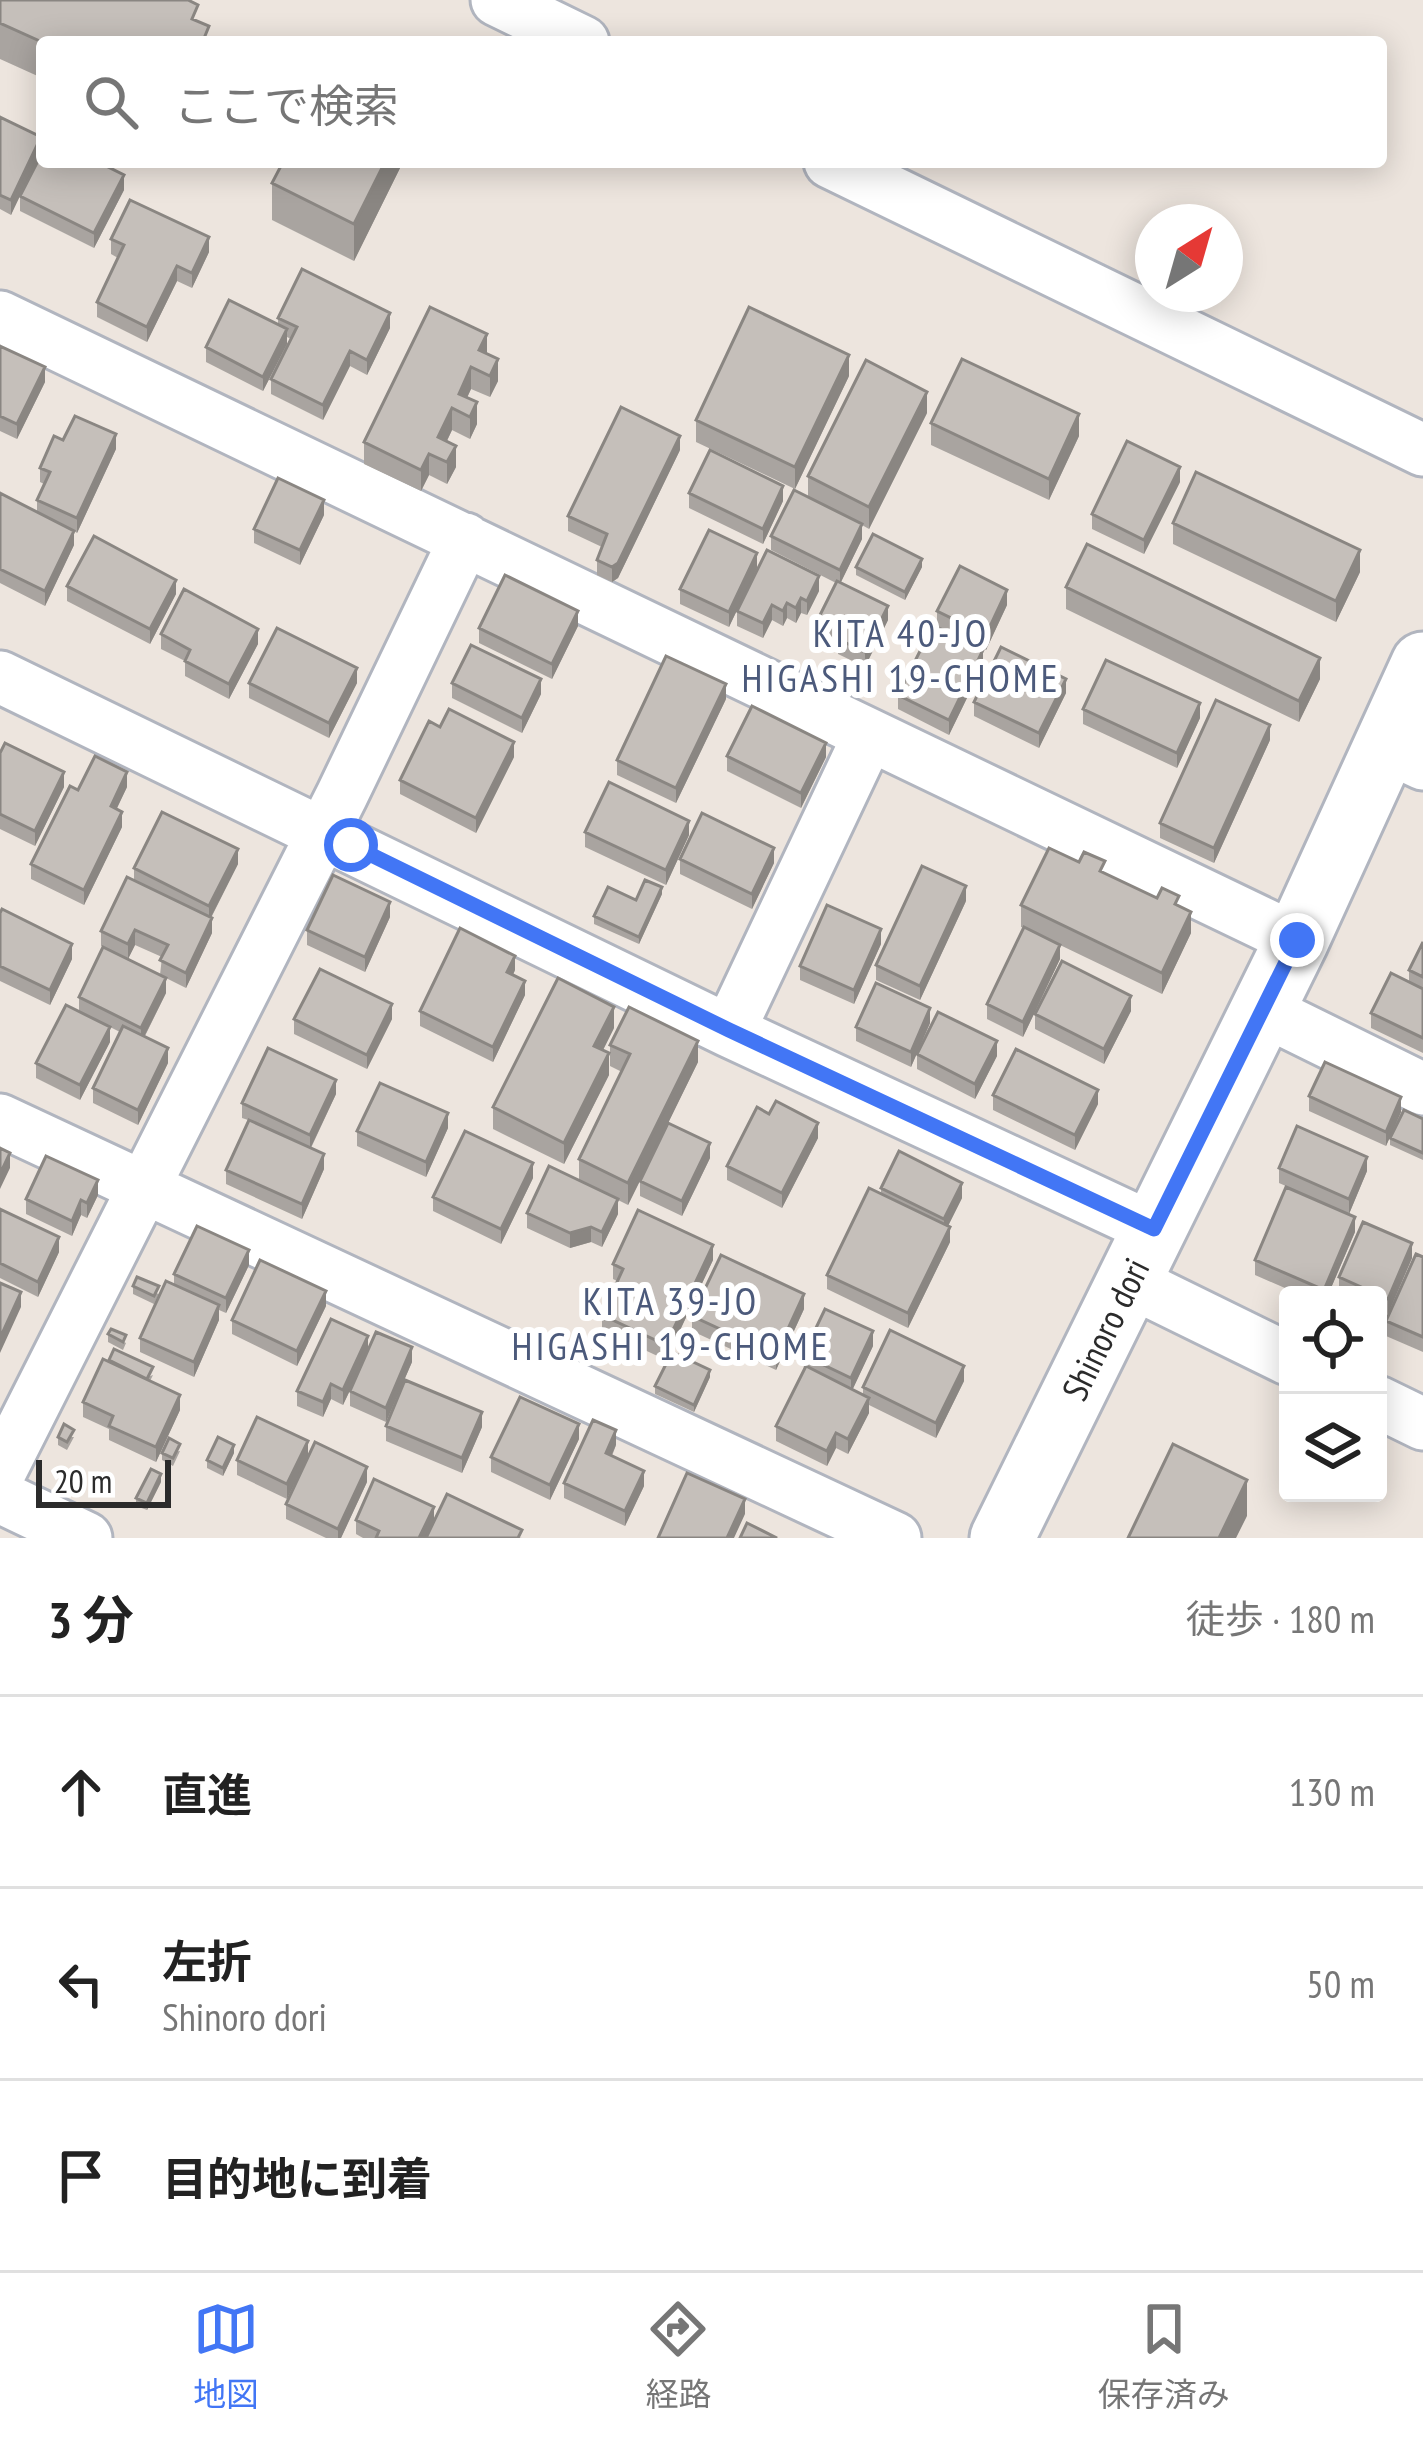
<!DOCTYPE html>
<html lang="ja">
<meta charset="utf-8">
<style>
body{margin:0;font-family:"PT Sans Narrow","Noto Sans JP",sans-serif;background:#f2f2f2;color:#222}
.controls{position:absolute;right:36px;bottom:36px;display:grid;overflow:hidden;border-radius:12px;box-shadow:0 6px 30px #0003}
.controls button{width:108px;height:108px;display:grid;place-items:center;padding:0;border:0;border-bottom:3px solid #e0e0e0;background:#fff;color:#222;font:60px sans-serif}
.compass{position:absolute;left:1135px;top:204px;width:108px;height:108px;border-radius:50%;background:#fff;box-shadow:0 6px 30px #0003;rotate:37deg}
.scale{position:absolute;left:36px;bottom:30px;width:135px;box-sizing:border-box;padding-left:12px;border:6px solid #2b2b2b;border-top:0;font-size:33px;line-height:42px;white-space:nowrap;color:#2b2b2b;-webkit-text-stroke:9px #fff;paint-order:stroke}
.stop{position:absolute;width:36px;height:36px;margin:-27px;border:9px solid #4276f5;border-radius:50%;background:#fff}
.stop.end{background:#4276f5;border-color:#fff;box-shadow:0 3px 12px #0008}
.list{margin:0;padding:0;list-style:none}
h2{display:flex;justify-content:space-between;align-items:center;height:156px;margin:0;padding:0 48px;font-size:51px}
h2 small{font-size:39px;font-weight:400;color:#767676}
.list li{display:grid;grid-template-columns:78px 1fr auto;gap:36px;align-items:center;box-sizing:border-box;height:192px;padding:0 48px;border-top:3px solid #e0e0e0}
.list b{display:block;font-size:45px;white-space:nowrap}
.list p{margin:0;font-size:39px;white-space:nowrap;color:#767676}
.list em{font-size:39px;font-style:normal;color:#767676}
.icon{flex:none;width:66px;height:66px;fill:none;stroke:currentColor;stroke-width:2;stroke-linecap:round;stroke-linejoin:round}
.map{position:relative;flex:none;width:1423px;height:1538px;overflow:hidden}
.search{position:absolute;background:#fff;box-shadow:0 6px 30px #0003;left:36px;right:36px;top:36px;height:132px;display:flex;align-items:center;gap:30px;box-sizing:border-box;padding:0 42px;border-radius:12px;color:#767676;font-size:45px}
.sheet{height:732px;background:#fff}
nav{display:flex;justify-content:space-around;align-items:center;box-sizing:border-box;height:168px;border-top:3px solid #e0e0e0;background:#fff;font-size:33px;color:#767676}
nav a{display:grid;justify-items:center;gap:6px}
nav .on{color:#4276f5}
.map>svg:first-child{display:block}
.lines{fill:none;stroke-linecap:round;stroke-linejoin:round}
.minor-casing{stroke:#b1b5bf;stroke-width:57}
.tertiary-casing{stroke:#b1b5bf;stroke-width:69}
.minor{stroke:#fff;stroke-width:51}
.tertiary{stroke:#fff;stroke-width:63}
.wall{fill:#a9a4a0}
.shaded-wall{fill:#8a8682}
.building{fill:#c5bfba;stroke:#8a8682;stroke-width:3}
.route{stroke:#4276f5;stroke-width:15}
.labels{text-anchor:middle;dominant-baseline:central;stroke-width:12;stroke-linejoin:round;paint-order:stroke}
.street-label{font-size:36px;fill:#2b2b2b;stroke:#fff}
.neighbourhood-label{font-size:39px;letter-spacing:3px;fill:#4c5a7b;stroke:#fff}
</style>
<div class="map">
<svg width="1423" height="1538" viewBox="0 0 1423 1538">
<rect width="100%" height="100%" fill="#ede5de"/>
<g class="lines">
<defs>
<path id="minor" d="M497 0 583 42
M830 162 1423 450
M0 317 1297 940
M0 677 729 1031 1154 1229
M1387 747 1423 764
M1263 1010 1423 1089
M729 1031 868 737
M0 1120 895 1538
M1129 1281 1288 1359
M1378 1402 1423 1424
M0 1472 342 795 465 539
M0 1497 86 1538"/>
<path id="tertiary" d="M1002 1538 1297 940 1423 664"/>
</defs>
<!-- minor casing -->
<use href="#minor" class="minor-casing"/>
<!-- tertiary casing -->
<use href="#tertiary" class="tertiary-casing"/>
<!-- minor -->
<use href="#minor" class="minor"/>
<!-- tertiary -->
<use href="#tertiary" class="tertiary"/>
</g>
<!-- wall -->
<path class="wall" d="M0 0 42 42V78L0 59Z
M0 117 41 137 11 215 0 209Z
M403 162 354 261 272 220V183Z
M124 190 94 248 20 211V196Z
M111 239 209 252 192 288 177 281 147 342 97 317V302L118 258 111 254Z
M278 318 390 328 367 375 350 366 323 420 271 394V379L291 339 287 337V344L263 391 206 362V347L278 325Z
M0 346 45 382 17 439 0 431Z
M487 354 498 381 490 397 471 389 467 398 477 424 470 439 452 430 447 441 456 467 447 484 429 475 421 491 364 464V442Z
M849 376 795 489 696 442V420Z
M927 413 869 529 862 525V539L841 582 888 620 865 667 838 654V644L818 634V619L836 583 771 550V536L808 497V476Z
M931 423 1079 436 1049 500 931 445Z
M63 440 116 449 77 533 74 531V545L45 606 0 583V493L37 512V500L44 484 40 482V468Z
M680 450 618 578 612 582 597 575V560L602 547 568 531V516Z
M1180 482 1144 554 1092 529V514Z
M689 493 783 501 763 544 689 508Z
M324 515 300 565 254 543V529Z
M1173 523 1360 572 1336 622 1173 544Z
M856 567H922L905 600 856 575Z
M757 568 729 627 680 604V589Z
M67 586 176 594 150 644 67 601Z
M1066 587 1320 679 1299 722 1066 609Z
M819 591 807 615 801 613 796 623 787 618 783 626 772 620 763 638 737 626V611Z
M1007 605 986 650 937 626V611Z
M578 626 552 679 479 643V628Z
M161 634 258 644 229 699 185 676V661L161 649Z
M983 665 949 735 898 709V695Z
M249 683H357L329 738 249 698Z
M452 683 541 694 522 733 452 698Z
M1066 693 1039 748 974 716V702Z
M726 699 676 803 617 775V760Z
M1083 709 1200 718 1177 768 1083 724Z
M1270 740 1214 863 1160 838V823Z
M0 753 64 787 35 846 0 829Z
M727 756 826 757 801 808 727 771Z
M514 757 476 833 400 794V780Z
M127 787 116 809 122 827 84 905 31 879V864L78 790Z
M585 832 689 835 666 885 585 847Z
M680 859 774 863 752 909 680 874Z
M238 864 211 918 212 933 186 988 160 975 162 957 135 945 128 959 166 993 145 1036 168 1063 138 1125 93 1103V1088L120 1032 110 1027V1042L80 1100 36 1078V1063L79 1012V997L103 947 101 946V931L134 880V868Z
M1105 873 1157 898 1179 906 1191 933 1162 994 1060 945V959L1023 1037 987 1019V1004L1024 928 1021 927V905Z
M662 894 639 944 594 924V916L636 900Z
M966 901 920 1000 876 980V965Z
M0 913 72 959 50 1005 0 981Z
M390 917 365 972 307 945V930Z
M1423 942V1053L1371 1028V1013L1409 982V970Z
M881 944 854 1004 800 980V966Z
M515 970 513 975 525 995 493 1062 420 1026V1011Z
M1131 1011 1104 1064 1035 1029V1014Z
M294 1019H392L367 1069 294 1034Z
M930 1023 911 1067 856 1041V1027Z
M614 1028 603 1050 609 1075 564 1164 493 1129V1107Z
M610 1045 698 1062 668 1123 710 1158 682 1216 640 1196V1181L628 1205 618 1200V1214L602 1247 591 1242 570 1248 527 1228V1213L579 1180V1159L622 1072 610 1066Z
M917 1054 997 1056 975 1099 917 1069Z
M336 1094 311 1148 324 1169 302 1219 226 1184V1170L248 1120 242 1118V1103Z
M993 1095 1098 1104 1075 1150 993 1110Z
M1309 1096 1401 1112 1386 1146 1309 1111Z
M769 1114 818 1138 782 1208 727 1180V1166Z
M1423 1119V1160L1390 1145V1138Z
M448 1128 426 1177 357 1146V1131Z
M1279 1168 1367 1171 1349 1214 1279 1183Z
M533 1178 501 1244 433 1211V1197Z
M881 1188 962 1198 948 1226 950 1242 908 1328 827 1289V1275L881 1194Z
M98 1195 87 1218 81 1215 72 1236 26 1214V1199Z
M0 1209 59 1252 38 1297 0 1278Z
M1355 1232 1328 1295H1301L1255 1275V1260Z
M1423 1257V1352L1386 1336V1321Z
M1412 1258 1388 1314 1378 1309V1295H1346L1339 1292V1277Z
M713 1260 666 1360 602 1330V1315L617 1281 613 1279V1264Z
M249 1265 226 1313 219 1310V1320L194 1377 140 1352V1338L174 1284V1274Z
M133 1286 159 1294 154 1304 133 1294Z
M326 1306 297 1366 232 1334V1320Z
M804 1309 776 1370 692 1331V1316Z
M108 1334 126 1343 123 1350 108 1342Z
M873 1346 852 1390 863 1395V1387L964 1381 936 1438 869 1405V1413L848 1454 836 1448 827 1466 776 1441V1426L804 1370 803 1355Z
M368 1349 412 1362 386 1422 350 1406V1391L358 1374 343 1405 331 1399 323 1417 297 1406V1391Z
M153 1375 150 1381 180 1410 156 1462 109 1440V1429L83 1417V1402Z
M710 1377 694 1412 655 1394V1386Z
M386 1426 482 1427 462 1473 386 1441Z
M58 1437H74L67 1450 58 1445Z
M579 1439 550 1500 491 1472V1457Z
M308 1441 287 1499 237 1475V1460Z
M616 1445 612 1456 644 1486 625 1526 564 1498V1483Z
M180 1451 173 1466 162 1460V1453Z
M234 1453 223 1476 207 1468V1460Z
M161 1482 147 1510 136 1506V1498Z
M367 1482 341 1538H326L286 1519V1504Z
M356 1520 434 1521 522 1538H363L356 1534Z"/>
<!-- shaded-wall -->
<path class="shaded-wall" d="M41 137V152L11 215V200Z
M385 162H403L354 261V224Z
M124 175V190L94 248V233Z
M209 237V252L192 288V273Z
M177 266V281L147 342V327Z
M390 313V328L367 375V360Z
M287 329V344L263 391V377Z
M487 334V356L479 350Z
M350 351V366L323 420V405Z
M849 355V376L795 489V467Z
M498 359V381L490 397V376Z
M45 367V382L17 439V424Z
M471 367V389L460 412 459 394Z
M927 392V413L869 529V507Z
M477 402V424L470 439V417Z
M452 408V430L438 459V437Z
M1079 414V436L1049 500V479Z
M116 434V449L77 533V518Z
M680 436V450L618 578 612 582V567Z
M456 446V467L447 484V462Z
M429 454V475L421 491V470Z
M1180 467V482L1144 554V540Z
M783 486V501L763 544V529Z
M324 500V515L300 565V550Z
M862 524V539L840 584V570Z
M74 531V545L45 606V591Z
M1360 550V572L1336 622V601Z
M757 553V568L729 627V612Z
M922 559V567L905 600V592Z
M819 576V591L807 615V601Z
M176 580V594L150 644V629Z
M1007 590V605L986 650V635Z
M801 598V613L796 623V608Z
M787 603V618L783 626V611Z
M772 605V620L763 638V623Z
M888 606V620L865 667V652Z
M578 611V626L552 679V664Z
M258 629V644L229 699V684Z
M983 650V665L949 735V720Z
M1320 658V679L1299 722V701Z
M357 668V683L329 738V723Z
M541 679V694L522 733V718Z
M1066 679V693L1039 748V733Z
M726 684V699L676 803V788Z
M1200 703V718L1177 768V753Z
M1270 725V740L1214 863V848Z
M514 742V757L476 833V818Z
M826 743V757L801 808V793Z
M64 772V787L35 846V831Z
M127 772V787L111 821V806Z
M122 812V827L84 905V890Z
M689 821V835L666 885V870Z
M774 848V863L752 909V894Z
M238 849V864L209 921V906Z
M966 886V901L920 1000V986Z
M662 887V894L639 944V937Z
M390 902V917L365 972V957Z
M1191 912V933L1162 994V973Z
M212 918V933L186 988V973Z
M881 929V944L854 1004V990Z
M135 930V945L128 959V944Z
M72 944V959L50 1005V990Z
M1060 945V959L1023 1037V1022Z
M515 956V970L507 987V972Z
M166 978V993L141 1043V1028Z
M525 981V995L493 1062V1047Z
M1131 996V1011L1104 1064V1049Z
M392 1004V1019L367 1069V1055Z
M614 1007V1028L594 1068V1046Z
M930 1008V1023L911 1067V1052Z
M110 1027V1042L80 1100V1085Z
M698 1041V1062L628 1205V1183Z
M997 1041V1056L975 1099V1084Z
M168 1048V1063L138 1125V1110Z
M609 1053V1075L564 1164V1143Z
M336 1080V1094L310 1149V1135Z
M1098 1090V1104L1075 1150V1135Z
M1401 1097V1112L1386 1146V1132Z
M448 1113V1128L426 1177V1162Z
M818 1123V1138L782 1208V1193Z
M710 1143V1158L682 1216V1201Z
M10 1153V1168L0 1189V1174Z
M324 1154V1169L302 1219V1204Z
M1367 1157V1171L1349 1214V1199Z
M533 1163V1178L501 1244V1229Z
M98 1180V1195L87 1218V1203Z
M962 1183V1198L944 1234V1219Z
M618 1199V1214L602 1247V1232Z
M81 1200V1215L72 1236V1221Z
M1355 1217V1232L1328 1295H1324V1290Z
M591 1227V1242L570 1248V1233Z
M950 1227V1242L908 1328V1313Z
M59 1237V1252L38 1297V1282Z
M1412 1243V1258L1388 1314V1299Z
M713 1245V1260L666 1360V1345Z
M249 1250V1265L226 1313V1298Z
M326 1291V1306L297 1366V1351Z
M21 1292V1307L0 1353V1338Z
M804 1294V1309L776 1370V1355Z
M219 1305V1320L194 1377V1362Z
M873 1331V1346L851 1393V1378Z
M368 1336V1351L343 1405V1390Z
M412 1347V1362L386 1422V1408Z
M964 1366V1381L936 1438V1423Z
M710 1370V1377L694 1412V1405Z
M331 1384V1399L323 1417V1402Z
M180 1395V1410L156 1462V1447Z
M869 1398V1413L848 1454V1439Z
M482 1412V1427L462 1473V1458Z
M579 1424V1439L550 1500V1485Z
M616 1430V1445L606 1468V1453Z
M836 1433V1448L827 1466V1451Z
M308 1441V1456L287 1499V1484Z
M234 1445V1453L223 1476V1468Z
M367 1467V1482L341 1538H338V1529Z
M644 1471V1486L625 1526V1511Z
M161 1474V1482L147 1510V1503Z
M1247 1480V1516L1236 1538H1219Z
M745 1499V1514L734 1538H727Z
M434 1507V1522L426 1538H419Z"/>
<!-- building -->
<path class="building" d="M0 0H188L198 5 192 19 209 26 205 36 218 42H42L0 23Z
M0 117 41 137 11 200 0 195Z
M42 153V162H98L124 175 94 233 20 196Z
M283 162H385L354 224 272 183Z
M130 200 209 237 192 273 177 266 147 327 97 302 124 245 111 239Z
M302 269 390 313 367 360 350 351 323 405 271 379 297 327 278 318Z
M229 300 287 329 263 377 206 347Z
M430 307 487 334 479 350 498 359 490 376 471 367 459 394 477 402 470 417 452 408 438 437 456 446 447 462 429 454 421 470 364 442Z
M749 307 849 355 795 467 696 420Z
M0 346 45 367 17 424 0 416Z
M962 359 1079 414 1049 479 931 423Z
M866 360 927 392 869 507 808 476Z
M621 407 680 436 618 563 612 567 597 560 607 534 568 516Z
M75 416 116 434 77 518 37 500 50 472 40 468 54 436 63 440Z
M1127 441 1180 467 1144 540 1092 514Z
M710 450 783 486 763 529 689 493Z
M1196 472 1360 550 1336 601 1173 523Z
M278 478 324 500 300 550 254 529Z
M794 490 862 524 840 570 771 536Z
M0 493 74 531 45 591 0 569Z
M709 530 757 553 729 612 680 589Z
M873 534 922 559 905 592 856 567Z
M94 536 176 580 150 629 67 586Z
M1087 544 1320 658 1299 701 1066 587Z
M767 550 819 576 807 601 801 598 796 608 787 603 783 611 772 605 763 623 737 611Z
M960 566 1007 590 986 635 937 611Z
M505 575 578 611 552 664 479 628Z
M837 581 888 606 865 652 838 639 842 631 818 619Z
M184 589 258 629 229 684 185 661 190 650 161 634Z
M933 625 983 650 949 720 898 695Z
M277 628 357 668 329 723 249 683Z
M471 645 541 679 522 718 452 683Z
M1001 647 1066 679 1039 733 974 702Z
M666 656 726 684 676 788 617 760Z
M1106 660 1200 703 1177 753 1083 709Z
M1216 700 1270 725 1214 848 1160 823Z
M752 706 826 743 801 793 727 756Z
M449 709 514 742 476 818 400 780 429 721 440 727Z
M5 743 64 772 35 831 0 814V753Z
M95 756 127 772 111 806 122 812 84 890 31 864 70 786 78 790Z
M609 782 689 821 666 870 585 832Z
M162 812 238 849 209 906 134 868Z
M702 813 774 848 752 894 680 859Z
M1049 848 1079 862 1084 852 1105 861 1100 871 1157 898 1162 888 1179 896 1175 904 1191 912 1162 973 1021 905Z
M922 866 966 886 920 986 876 965Z
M333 875 390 902 365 957 307 930Z
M127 877 212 918 186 973 160 960 168 945 135 930 128 944 101 931Z
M645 880 662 887 639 937 594 916 608 887 636 900Z
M827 905 881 929 854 990 800 966Z
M2 909 72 944 50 990 0 966V913Z
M1024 927 1060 945 1023 1022 987 1004Z
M460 928 515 956 507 972 525 981 493 1047 420 1011Z
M1423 942V977L1409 970Z
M103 947 166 978 141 1028 79 997Z
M1062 961 1131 996 1104 1049 1035 1014Z
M320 969 392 1004 367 1055 294 1019Z
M1391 973 1423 989V1038L1371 1013Z
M558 978 614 1007 594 1046 609 1053 564 1143 493 1107Z
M876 983 930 1008 911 1052 856 1027Z
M66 1005 110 1027 80 1085 36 1063Z
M629 1007 698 1041 628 1183 579 1159 630 1054 610 1045Z
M938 1012 997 1041 975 1084 917 1054Z
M123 1026 168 1048 138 1110 93 1088Z
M268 1048 336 1080 310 1135 242 1103Z
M1016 1049 1098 1090 1075 1135 993 1095Z
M1325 1062 1401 1097 1386 1132 1309 1096Z
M380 1083 448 1113 426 1162 357 1131Z
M776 1101 818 1123 782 1193 727 1166 757 1107 769 1114Z
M1404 1110 1423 1119V1153L1390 1138Z
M249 1120 324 1154 302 1204 226 1170Z
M668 1123 710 1143 682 1201 640 1181Z
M1297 1126 1367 1157 1349 1199 1279 1168Z
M465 1131 533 1163 501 1229 433 1197Z
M0 1148 10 1153 0 1174Z
M899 1151 962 1183 944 1219 881 1188Z
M46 1156 98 1180 87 1203 81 1200 72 1221 26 1199Z
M549 1166 618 1199 602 1232 591 1227 570 1233 527 1213Z
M1286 1187 1355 1217 1324 1290 1255 1260Z
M869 1188 950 1227 908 1313 827 1275Z
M0 1209 59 1237 38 1282 0 1263Z
M638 1210 713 1245 666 1345 602 1315 623 1269 613 1264Z
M1363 1222 1412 1243 1388 1299 1339 1277Z
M197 1226 249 1250 226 1298 174 1274Z
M1416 1254 1423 1257V1337L1386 1321Z
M721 1255 804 1294 776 1355 692 1316Z
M260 1260 326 1291 297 1351 232 1320Z
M137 1277 159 1286 154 1296 133 1286Z
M166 1281 219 1305 194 1362 140 1338Z
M0 1283 21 1292 0 1338Z
M825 1309 873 1331 851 1378 803 1355Z
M331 1319 368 1336 343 1390 331 1384 323 1402 297 1391Z
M111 1329 126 1335 123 1342 108 1334Z
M890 1330 964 1366 936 1423 863 1387Z
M376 1332 412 1347 386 1408 350 1391Z
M114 1349 153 1367 147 1379 109 1360Z
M672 1352 710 1370 694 1405 655 1386Z
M103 1359 180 1395 156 1447 109 1426 113 1416 83 1402Z
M806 1366 869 1398 848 1439 836 1433 827 1451 776 1426Z
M405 1380 482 1412 462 1458 386 1426Z
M520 1397 579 1424 550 1485 491 1457Z
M257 1417 308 1441 287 1484 237 1460Z
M593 1420 616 1430 606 1453 644 1471 625 1511 564 1483Z
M64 1424 74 1430 67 1442 58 1437Z
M218 1437 234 1445 223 1468 207 1460Z
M169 1438 180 1444 173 1458 162 1453Z
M315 1442 367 1467 338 1529 286 1504Z
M1173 1444 1247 1480 1219 1538H1128Z
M151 1469 161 1474 147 1503 136 1498Z
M687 1473 745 1499 727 1538H658Z
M374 1479 434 1507 419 1538H376L379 1531 356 1520Z
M447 1494 522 1530 518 1538H426Z
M747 1523 777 1538H740Z"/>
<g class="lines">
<!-- route -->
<path class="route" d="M351 845 729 1030 1154 1229 1297 940"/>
</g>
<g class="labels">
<!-- street labels -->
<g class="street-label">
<text transform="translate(1105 1329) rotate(-64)">Shinoro dori</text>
</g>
<!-- neighbourhood labels -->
<g class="neighbourhood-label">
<text x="901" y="632">KITA 40-JO<tspan x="901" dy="45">HIGASHI 19-CHOME</tspan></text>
<text x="671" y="1300">KITA 39-JO<tspan x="671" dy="45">HIGASHI 19-CHOME</tspan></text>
</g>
</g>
</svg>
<div class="controls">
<button><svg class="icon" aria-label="locate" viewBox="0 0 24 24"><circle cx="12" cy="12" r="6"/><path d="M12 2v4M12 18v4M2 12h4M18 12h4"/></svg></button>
<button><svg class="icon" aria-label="layers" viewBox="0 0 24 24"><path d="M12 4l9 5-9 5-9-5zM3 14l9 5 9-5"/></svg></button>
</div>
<svg class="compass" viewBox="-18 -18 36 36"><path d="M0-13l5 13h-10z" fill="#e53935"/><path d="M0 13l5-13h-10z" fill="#767676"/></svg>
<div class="scale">20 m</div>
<div class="stop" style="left:351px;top:845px"></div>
<div class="stop end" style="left:1297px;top:940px"></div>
<div class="search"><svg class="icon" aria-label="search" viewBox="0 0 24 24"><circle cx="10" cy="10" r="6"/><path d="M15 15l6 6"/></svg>ここで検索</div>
</div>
<section class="sheet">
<h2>3 分<small>徒歩 · 180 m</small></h2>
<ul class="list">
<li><svg class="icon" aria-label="ahead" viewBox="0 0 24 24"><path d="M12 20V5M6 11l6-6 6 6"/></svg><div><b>直進</b></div><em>130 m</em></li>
<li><svg class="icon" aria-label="left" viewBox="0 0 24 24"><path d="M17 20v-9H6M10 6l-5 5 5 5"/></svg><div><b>左折</b><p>Shinoro dori</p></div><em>50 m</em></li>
<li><svg class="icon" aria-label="arrive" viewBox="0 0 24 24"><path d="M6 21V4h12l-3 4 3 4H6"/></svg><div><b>目的地に到着</b></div></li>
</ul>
</section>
<nav>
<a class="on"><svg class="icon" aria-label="map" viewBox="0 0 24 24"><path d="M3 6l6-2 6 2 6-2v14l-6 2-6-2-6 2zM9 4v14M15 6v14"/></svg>地図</a>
<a><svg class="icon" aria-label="directions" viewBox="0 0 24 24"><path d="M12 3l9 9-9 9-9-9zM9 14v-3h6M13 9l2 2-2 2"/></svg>経路</a>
<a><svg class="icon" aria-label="saved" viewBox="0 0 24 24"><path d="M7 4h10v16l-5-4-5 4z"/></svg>保存済み</a>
</nav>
